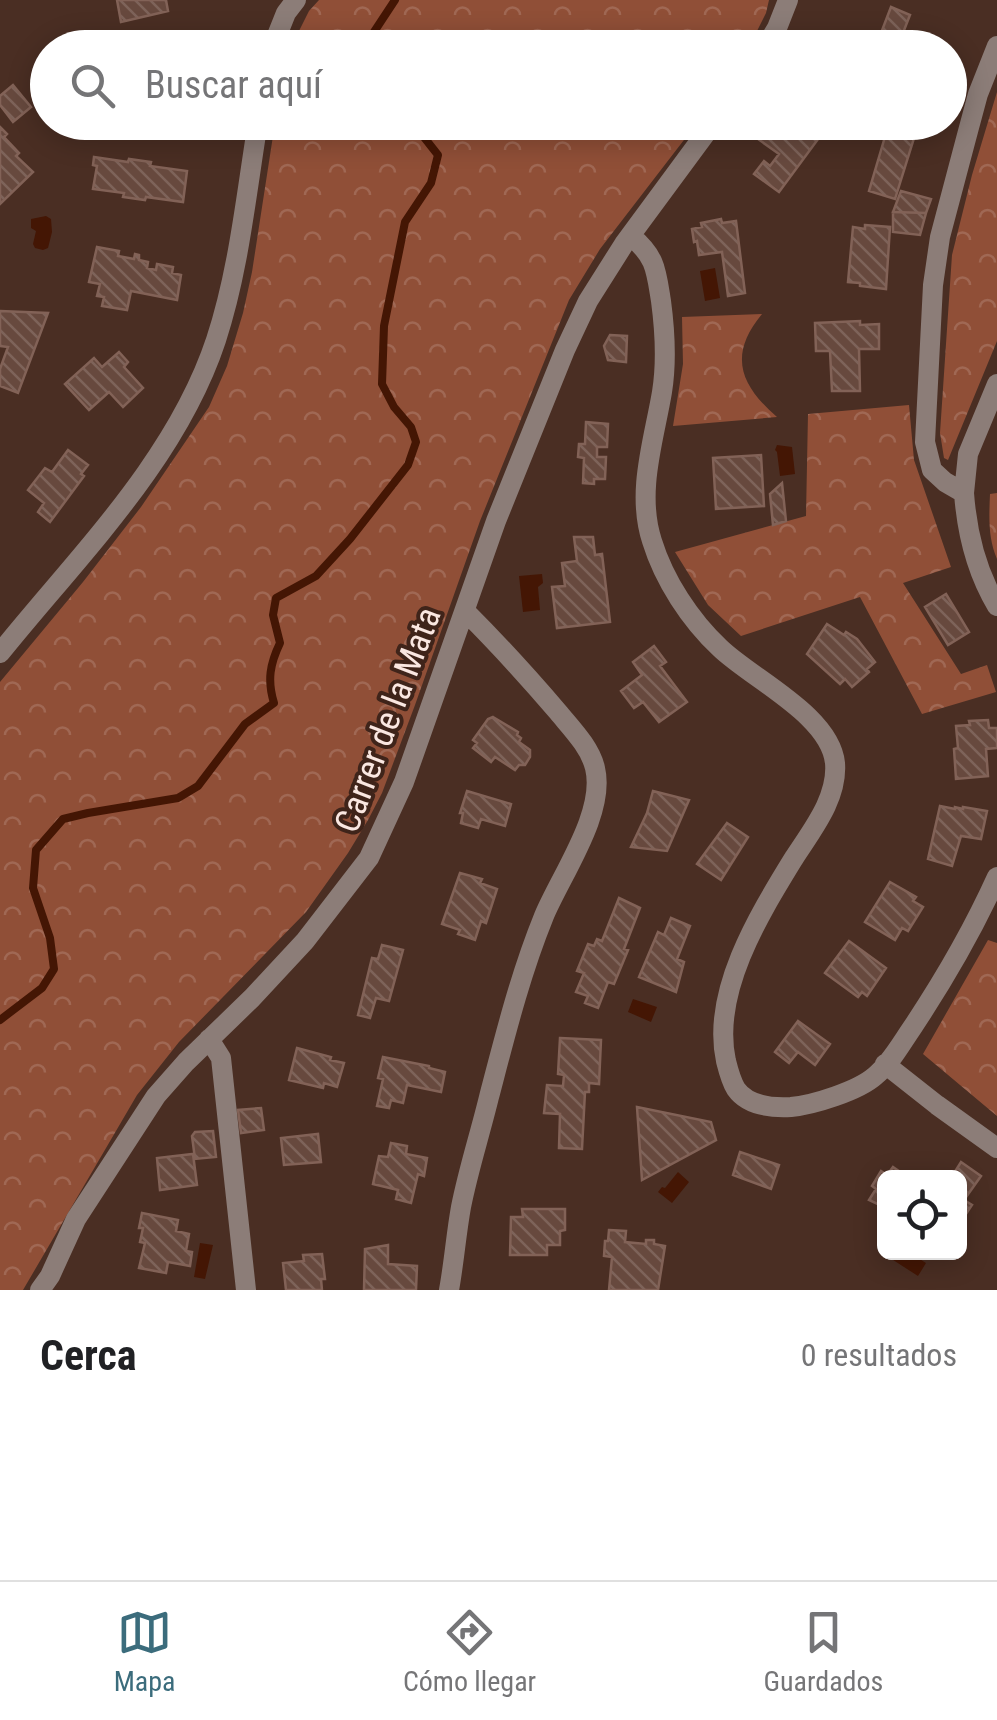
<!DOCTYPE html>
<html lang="es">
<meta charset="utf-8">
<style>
body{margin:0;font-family:"Roboto Condensed",sans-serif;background:#f6f6f6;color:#202124}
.controls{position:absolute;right:30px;bottom:30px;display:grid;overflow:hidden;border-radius:15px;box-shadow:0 5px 25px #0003}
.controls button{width:90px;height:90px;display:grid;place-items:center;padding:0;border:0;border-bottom:2px solid #e0e0e0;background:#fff;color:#202124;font:50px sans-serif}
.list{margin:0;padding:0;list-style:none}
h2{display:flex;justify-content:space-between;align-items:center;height:130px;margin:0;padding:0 40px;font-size:42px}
h2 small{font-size:32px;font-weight:400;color:#757577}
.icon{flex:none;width:55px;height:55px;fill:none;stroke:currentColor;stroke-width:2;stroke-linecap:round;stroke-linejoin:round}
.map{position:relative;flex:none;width:997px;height:1290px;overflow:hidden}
.search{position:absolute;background:#fff;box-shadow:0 5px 25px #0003;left:30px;right:30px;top:30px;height:110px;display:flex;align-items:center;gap:25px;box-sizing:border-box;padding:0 35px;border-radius:55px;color:#757577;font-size:38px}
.sheet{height:290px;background:#fff}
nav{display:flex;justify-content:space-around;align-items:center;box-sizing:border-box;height:140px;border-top:2px solid #e0e0e0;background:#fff;font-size:28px;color:#757577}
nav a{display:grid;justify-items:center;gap:5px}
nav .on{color:#3b6c7c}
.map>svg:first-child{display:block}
.forest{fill:url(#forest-crowns)}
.water{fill:#441604}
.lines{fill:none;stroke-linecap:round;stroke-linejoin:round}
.stream{stroke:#441604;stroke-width:8}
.building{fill:url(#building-back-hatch);stroke:#826257;stroke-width:2.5}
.street{stroke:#8c7d78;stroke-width:20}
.labels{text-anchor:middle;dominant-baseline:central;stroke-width:8;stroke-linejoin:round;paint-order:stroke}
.street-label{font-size:35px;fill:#fae7e1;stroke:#3f241a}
</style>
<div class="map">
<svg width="997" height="1290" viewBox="0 0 997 1290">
<defs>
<pattern id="forest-crowns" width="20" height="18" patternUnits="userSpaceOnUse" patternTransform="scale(2.5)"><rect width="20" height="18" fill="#904f37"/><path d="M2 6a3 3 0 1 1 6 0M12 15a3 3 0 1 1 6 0" fill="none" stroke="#a06854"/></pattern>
<pattern id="building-back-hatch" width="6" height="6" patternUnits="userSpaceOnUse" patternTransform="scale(2.5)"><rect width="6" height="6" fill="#67493e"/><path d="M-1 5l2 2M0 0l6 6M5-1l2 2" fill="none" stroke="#7e635a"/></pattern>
</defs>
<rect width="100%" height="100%" fill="#4a2e23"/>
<!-- forest -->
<path class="forest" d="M319 0H769L766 13 749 47H291L309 11Z
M997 92V341L948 460 944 458 940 433 952 255 972 175Z
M275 123H697L600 249 569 300 480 521 415 705 382 793 368 820 348 853 306 912 179 1042 137 1095 23 1290H0V682L83 582 141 507 209 407 227 366 243 313 252 272Z
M762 314C728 355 740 385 777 417L673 426 683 364 682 317Z
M909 405 914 460 951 567 903 583 961 674 987 665 996 692 922 714 860 597 741 636 708 605 675 552 806 516 808 414Z
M997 493V559C988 538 989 517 990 494Z
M988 940 997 943V1116L923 1054Z"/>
<!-- water -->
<path class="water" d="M46 216 51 219 52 232 48 248 43 250 35 248 33 244 36 231 31 228V219Z
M715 268 720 298 705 301 700 271Z
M777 445 792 447 795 474 780 476 777 452 775 450Z
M542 574 543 583 538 587 540 610 523 612 519 576Z
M633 999 657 1007 651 1022 628 1012Z
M678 1172 689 1182 672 1203 658 1192 662 1187 665 1188Z
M200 1243 213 1245 205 1279 194 1277Z
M892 1253H910L926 1263 918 1276 890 1258Z"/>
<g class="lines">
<!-- stream -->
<path class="stream" d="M371 48 368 41 395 0
M0 1020 42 988 54 969 50 938 33 888 36 850 63 819 88 813 178 798 198 786 245 724 274 703C267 680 270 664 280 643L273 615 276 598 316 576 350 539 408 465 416 442 411 427 394 407 382 384 384 326 405 222 431 183 438 155 412 122"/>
</g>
<!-- building -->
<path class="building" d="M117 0H166L168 11 121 22Z
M891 7 910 15 901 38 907 40 904 48H852L857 34 878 41Z
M189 38 236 48H193Z
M13 85 31 107 13 122 0 105V96Z
M138 122H216L214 138 138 125Z
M760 122H813L824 131 779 192 754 174 764 161 770 166 779 154 751 134Z
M0 127 7 134 4 137 19 153 16 156 33 172 0 204Z
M887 130 914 138 895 199 869 191Z
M94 157 128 162 129 159 151 162 150 166 187 171 183 202 146 197 145 200 123 197 124 193 93 189 97 166 93 165Z
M901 191 931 199 926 213 893 212Z
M893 212 926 213 920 235 893 232Z
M721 219 722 223 736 221 745 293 728 296 722 252 699 255 697 241 694 242 692 229 702 227 701 223Z
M865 225 890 227 886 289 860 286V283L848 282 853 227 865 229Z
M97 247 119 251 118 256 134 259 135 254 139 255V260L148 262 147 268 156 270 157 264 173 267 172 273 181 275 177 300 131 291 127 310 102 306 104 297 97 296 100 284 89 282Z
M0 311 48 313 18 393 0 386V369L8 347 0 346Z
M860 321V325L879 324V349H859L860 391H832L830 351H816L815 323Z
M610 335 627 336 626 362 608 360 604 346Z
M119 352 128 362 124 367 143 388 123 407 109 392 89 410 65 384 94 358 102 367Z
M586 422 608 424 607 447H597V457H606L605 479H594V484L583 483 584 458 578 457 579 444H585Z
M68 450 88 465 81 474 84 476 50 522 38 512 44 503 28 490 45 468 52 472Z
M761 455 764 506 716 509 713 458Z
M782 483 786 521 773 525 770 494Z
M574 537H593L595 555 602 554 610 622 557 628 552 587 565 586 562 563 577 561Z
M946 594 969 632 948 645 925 607Z
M827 624 844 635 846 632 857 639 875 662 867 669 869 672 852 687 845 679 840 684 807 654Z
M654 646 666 662 660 666 687 702 659 722 643 702 634 708 621 691 642 675 633 662Z
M493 717 518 732 517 735 521 738 519 742 530 750V757L525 765H519L515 770 495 757 491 762 473 748 477 743 473 740 488 719Z
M988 720 989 728H997V748L986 749 988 776 956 779 954 749 958 748 956 726 970 725 969 721Z
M467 791 511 804 505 826 481 819 478 828 461 823 463 813H460Z
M653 791 689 800 667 851 631 847 647 813Z
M940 806 955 809V807L963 809V807L987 811 981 839 961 836 952 866 928 859Z
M727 823 748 837 721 880 697 864Z
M460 873 482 879 480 883 497 889 486 923 481 921 475 940 458 934 460 930 442 924Z
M890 882 916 897 913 901 923 907 908 931 902 928 895 940 865 922Z
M619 898 640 908 624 949 628 950 614 984 608 982 598 1008 585 1003 588 996 576 992 584 973 577 971 588 944 594 946 597 939 602 941Z
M671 918 690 926 677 959 684 962 676 992 639 977 658 932 664 935Z
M849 941 886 968 867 996 862 992 858 997 825 973Z
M382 945 403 950 389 1001 376 998 370 1018 358 1015 372 958 378 959Z
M798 1021 830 1044 815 1065 798 1052 789 1063 775 1052Z
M560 1038 601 1040 599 1084 589 1083V1092H585L582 1149 559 1148 560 1114 544 1113 547 1085 563 1086 564 1075 558 1074Z
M297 1048 331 1057 330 1060 344 1063 337 1087 324 1083 323 1088 289 1080Z
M383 1057 429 1066V1068L445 1072 441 1092 407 1085 403 1103 391 1100 389 1108 377 1106 383 1079 378 1078Z
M637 1107 711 1122 716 1140 642 1180Z
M261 1108 264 1130 241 1133 238 1110Z
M213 1131 216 1157 195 1159 192 1136 195 1132Z
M318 1134 321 1162 284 1165 281 1138Z
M391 1143 407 1146 406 1154 427 1158 424 1176 418 1174 411 1203 396 1199 398 1190 373 1184 379 1156 388 1157Z
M740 1152 779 1165 771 1189 733 1175Z
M193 1154 197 1185 160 1190 157 1158Z
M961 1162 981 1176 964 1200 972 1205 960 1223V1178H951Z
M893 1167 909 1178H884V1207L869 1200 876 1189 872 1186 881 1171 887 1175Z
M522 1209H565V1230L560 1231V1245H547V1255H510L511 1217H523Z
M142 1213 178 1220 176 1231 189 1234 186 1251 192 1252 190 1266 168 1262 166 1273 139 1268 145 1243 140 1242 143 1228H139Z
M609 1230 626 1231 625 1242 646 1244V1240H654V1244L665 1246 658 1290H609L612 1257 604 1256 605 1241H608Z
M388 1245V1264L417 1266 416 1290H364L365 1249Z
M322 1254 325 1279H321L322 1290H286L283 1263 304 1261 303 1255Z"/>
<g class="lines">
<!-- street -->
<path class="street" d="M997 46 978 94 967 135 940 237 933 285 925 442 932 470 945 482 964 493C967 534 976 571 997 606
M272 48 286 13 296 0
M765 48 777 28 788 0
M631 236C656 257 656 270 661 301 665 331 667 361 662 392 654 440 636 492 652 541 664 580 690 620 720 648 752 679 830 715 835 763 838 798 812 830 794 858 759 915 711 992 726 1061 728 1069 731 1081 736 1089 748 1106 772 1108 791 1107 813 1105 858 1091 875 1076 890 1064 901 1044 912 1028 944 980 973 930 997 877
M964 493 968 454 997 384
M0 653C78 556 176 461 216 340 239 270 246 195 258 122
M209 1039 221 1058 246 1290
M885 1064 937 1105 997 1148
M40 1290 50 1276 76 1219 156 1096 186 1062 252 998 305 941 369 858 404 782 496 521 565 350 588 301 624 244 714 122
M449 1290C454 1263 456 1235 461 1207 468 1171 480 1134 489 1097 505 1036 520 975 544 916 561 875 606 813 595 768 590 747 572 729 558 712 528 677 498 644 466 612"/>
</g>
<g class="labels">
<!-- street labels -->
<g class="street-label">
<text transform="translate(388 720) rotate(-69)">Carrer de la Mata</text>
</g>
</g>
</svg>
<div class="controls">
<button><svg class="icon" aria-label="locate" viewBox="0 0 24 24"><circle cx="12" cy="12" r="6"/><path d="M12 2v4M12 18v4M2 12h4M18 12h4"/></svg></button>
</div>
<div class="search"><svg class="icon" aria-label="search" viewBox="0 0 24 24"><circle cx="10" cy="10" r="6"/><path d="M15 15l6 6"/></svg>Buscar aquí</div>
</div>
<section class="sheet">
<h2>Cerca<small>0 resultados</small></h2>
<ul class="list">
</ul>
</section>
<nav>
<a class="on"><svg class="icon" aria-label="map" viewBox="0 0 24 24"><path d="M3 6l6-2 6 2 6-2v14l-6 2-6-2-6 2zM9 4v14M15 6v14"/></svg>Mapa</a>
<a><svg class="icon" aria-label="directions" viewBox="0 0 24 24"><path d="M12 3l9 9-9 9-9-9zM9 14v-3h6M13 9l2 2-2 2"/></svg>Cómo llegar</a>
<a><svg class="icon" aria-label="saved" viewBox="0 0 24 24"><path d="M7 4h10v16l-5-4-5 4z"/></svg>Guardados</a>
</nav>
